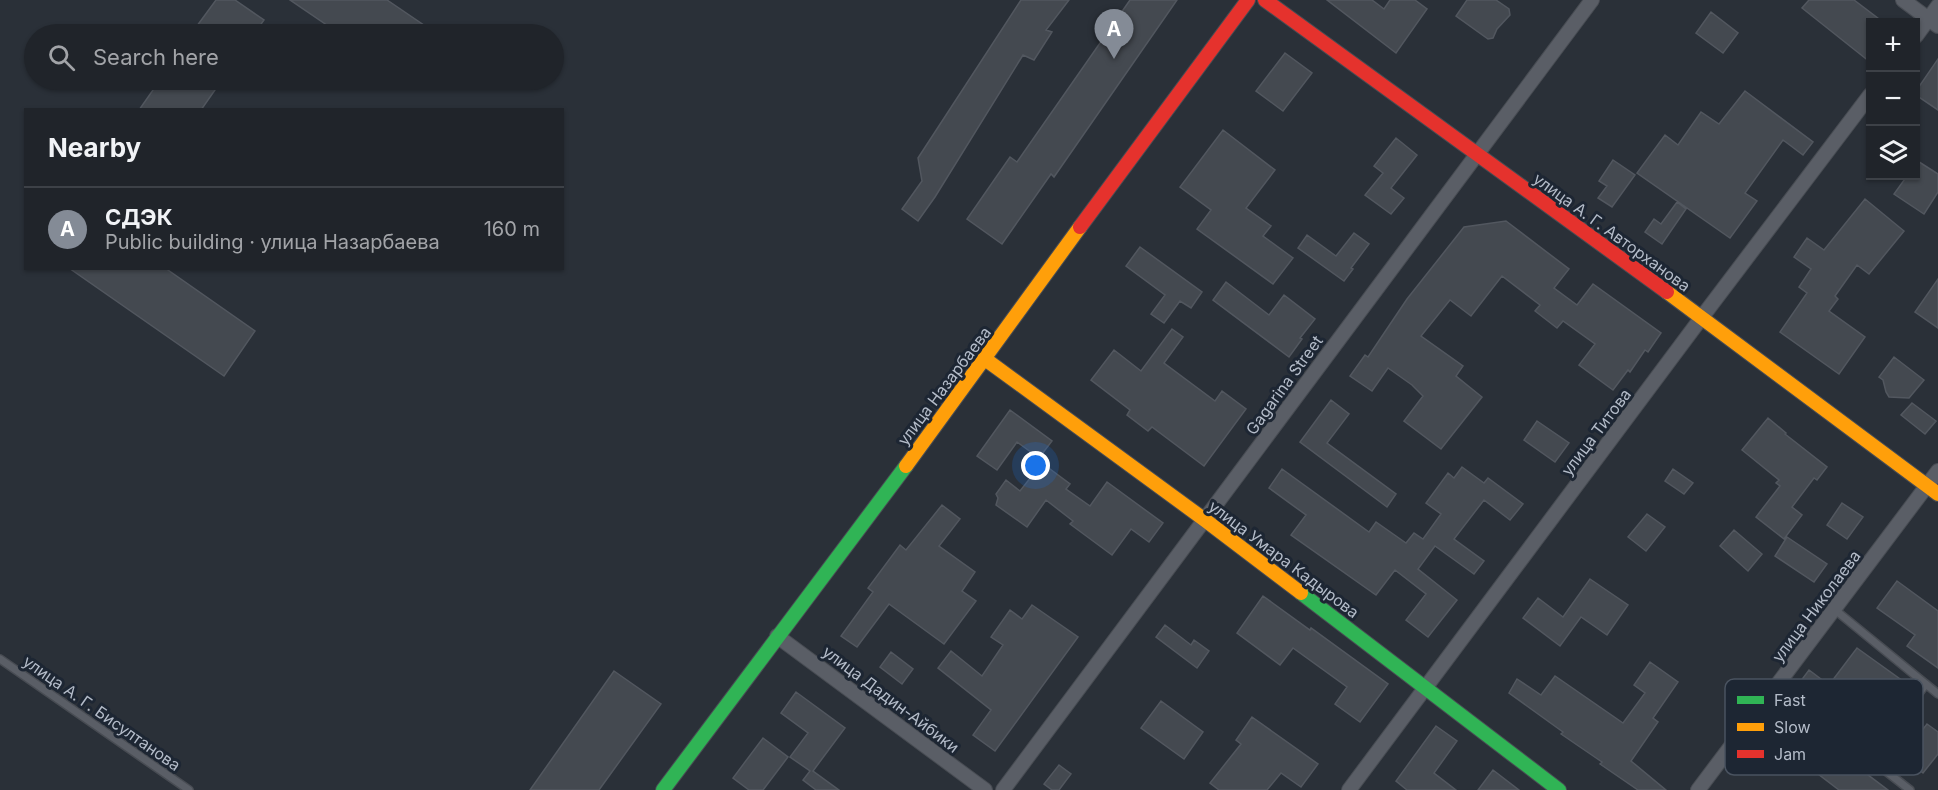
<!DOCTYPE html>
<meta charset="utf-8">
<style>
body{margin:0;font-family:Inter,sans-serif;background:#2d3036;color:#f1f3f6}
.controls{position:absolute;right:18px;top:18px;display:grid;overflow:hidden;border-radius:0px;box-shadow:0 2px 4px #0004}
.controls button{width:54px;height:54px;display:grid;place-items:center;padding:0;border:0;border-bottom:2px solid #3d4147;background:#20242a;color:#f1f3f6;font:30px sans-serif}
.you{position:absolute;left:1036px;top:466px;width:21px;height:21px;margin:-15px;border:4px solid #fff;border-radius:50%;background:#1a73e8;box-shadow:0 0 0 9px #1a73e833}
.badge{display:grid;place-items:center;width:39px;height:39px;border-radius:50%;background:#848b96;color:#fff;font-size:20px;font-weight:700}
.pin{position:absolute;translate:-50% -50px;filter:drop-shadow(0 2px 3px #0008)}
.pin::after{content:'';position:absolute;top:32px;width:21px;height:18px;background:inherit;clip-path:polygon(0 0,100% 0,50% 100%)}
.list{margin:0;padding:0;list-style:none}
h2{display:flex;justify-content:space-between;align-items:center;height:78px;margin:0;padding:0 24px;font-size:26px}
h2 small{font-size:20px;font-weight:400;color:#a2a4a8}
.list li{display:grid;grid-template-columns:39px 1fr auto;gap:18px;align-items:center;box-sizing:border-box;height:84px;padding:0 24px;border-top:2px solid #3d4147}
.list b{display:block;font-size:22px;white-space:nowrap}
.list p{margin:0;font-size:20px;white-space:nowrap;color:#a2a4a8}
.list em{font-size:20px;font-style:normal;color:#a2a4a8}
.icon{flex:none;width:33px;height:33px;fill:none;stroke:currentColor;stroke-width:2;stroke-linecap:round;stroke-linejoin:round}
.map{position:relative;flex:none;width:1938px;height:790px;overflow:hidden}
.search{position:absolute;background:#20242a;box-shadow:0 2px 4px #0004;left:24px;top:24px;width:540px;height:66px;display:flex;align-items:center;gap:15px;box-sizing:border-box;padding:0 21px;border-radius:33px;color:#a2a4a8;font-size:22px}
.panel{position:absolute;background:#20242a;box-shadow:0 2px 4px #0004;left:24px;top:108px;width:540px;height:162px;border-radius:0px}
.map>svg:first-child{display:block}
.building{fill:#444950;stroke:#52575f;stroke-width:1.5}
.lines{fill:none;stroke-linecap:round;stroke-linejoin:round}
.lane-casing{stroke:#484c53;stroke-width:10}
.street-casing{stroke:#484c53;stroke-width:16}
.fast-casing{stroke:#484c53;stroke-width:16}
.slow-casing{stroke:#484c53;stroke-width:16}
.jam-casing{stroke:#484c53;stroke-width:16}
.lane{stroke:#5a5e66;stroke-width:7}
.street{stroke:#5a5e66;stroke-width:14}
.fast{stroke:#30b455;stroke-width:14}
.slow{stroke:#ff9f0a;stroke-width:14}
.jam{stroke:#e5322d;stroke-width:14}
.labels{text-anchor:middle;dominant-baseline:central;stroke-width:6;stroke-linejoin:round;paint-order:stroke}
.street-label{font-size:16px;fill:#b4bcc9;stroke:#1d2633}
.key{fill:#1d2633;stroke:#4a5360;stroke-width:1.5}
.key-label{font-size:16px;fill:#b4bcc9}
</style>
<div class="map">
<svg width="1938" height="790" viewBox="0 0 1938 790">
<rect width="100%" height="100%" fill="#2a3038"/>
<!-- building -->
<path class="building" d="M216 0H235L264 20 254 34H191Z
M290 0H387L437 34H340Z
M1021 0H1069L1046 30 1052 32 1034 60 1023 55 935 197 918 221 902 209 922 181 918 158Z
M1130 0H1177L1054 177 1051 174 1002 244 967 219 1010 157 1017 162Z
M1327 0H1372L1384 9 1390 0H1415L1427 9 1396 53Z
M1467 0H1496L1509 9 1510 15 1497 29 1493 38 1488 39 1456 16Z
M1809 0H1854L1883 22H1870V62L1802 8Z
M1711 12 1738 33 1723 53 1696 33Z
M1285 53 1312 73 1283 111 1256 91Z
M1938 59V110L1916 95V91Z
M160 80H222L201 110H139Z
M1745 91 1813 142 1803 155 1783 140 1745 193 1757 201 1730 238 1637 173 1665 135 1678 145 1701 112 1719 124Z
M1223 130 1275 170 1246 208 1271 226 1263 236 1293 258 1273 284 1197 229 1211 210 1180 187Z
M1396 138 1417 155 1391 188 1404 198 1391 214 1365 195 1383 173 1374 166Z
M1613 160 1635 175 1612 207 1598 198 1607 186 1599 181Z
M1916 160 1938 174V192L1924 214 1894 194 1907 176H1916Z
M1865 199 1904 231 1869 274 1857 265 1835 296 1838 299 1829 311 1865 337 1839 374 1780 332 1807 293 1799 287 1811 269 1794 257 1807 238 1824 250Z
M1677 202 1686 209 1662 244 1645 232 1654 219 1661 224Z
M1506 221 1569 269 1554 288 1577 305 1593 284 1661 333 1648 352 1645 350 1630 372 1628 370 1613 390 1579 365 1595 344 1563 321 1557 328 1535 311 1540 305 1502 276 1471 316 1450 300 1421 336 1463 366 1456 376 1482 397 1441 449 1404 421 1423 396 1412 385 1388 368 1372 391 1350 376 1365 355 1368 357 1407 299 1464 227Z
M1354 233 1369 244 1351 268 1353 269 1344 281 1298 248 1307 235 1336 256Z
M1140 247 1202 292 1191 308 1180 301 1164 323 1151 314 1165 295 1126 266Z
M69 268H165L255 331 224 376Z
M1938 279V328L1915 312Z
M1226 282 1269 315 1284 295 1315 319 1300 338 1302 339 1289 357 1213 300Z
M1172 329 1183 337 1164 363 1215 401 1222 391 1246 409 1204 466 1152 427 1148 431 1127 415 1130 410 1091 380 1114 350 1141 371Z
M1894 357 1924 380 1909 398 1889 397 1886 392 1883 380 1879 377Z
M1331 400 1349 414 1327 443 1396 494 1387 507 1300 442Z
M1912 403 1936 421 1925 434 1901 415Z
M1010 410 1052 441 1039 458 1017 442 997 470 977 456Z
M1768 418 1786 433 1785 434 1827 467 1817 480 1814 478 1792 507 1802 515 1784 539 1756 517 1780 486 1776 483 1779 480 1742 450Z
M1537 421 1569 443 1555 462 1524 440Z
M1042 463 1070 484 1066 489 1090 506 1107 482 1163 523 1149 542 1131 529 1112 555 1070 524 1073 521 1046 500 1027 527 996 505 998 498 996 494 1006 480 1020 491Z
M1462 467 1484 483 1488 478 1523 504 1510 520 1484 500 1454 539 1484 561 1474 574 1435 546 1418 569 1457 600 1428 637 1406 620 1426 594 1395 570 1376 595 1291 535 1306 515 1269 488 1282 469 1369 532 1376 522 1406 543 1414 533 1423 539 1441 514 1426 503 1448 473 1454 478Z
M1673 469 1693 483 1684 494 1665 481Z
M1842 503 1863 517 1847 539 1827 525Z
M942 505 960 519 939 546 975 572 962 591 976 601 944 644 889 604 857 647 841 636 873 592 868 588 900 545 906 550Z
M1647 514 1665 527 1646 551 1628 537Z
M1734 530 1762 554 1748 571 1720 546Z
M1787 537 1827 564 1814 582 1775 556Z
M1590 579 1628 605 1607 635 1581 617 1560 646 1523 618 1538 598 1563 617Z
M1897 581 1938 611V668L1907 646 1915 635 1877 608Z
M1263 596 1310 630 1311 628 1388 684 1360 722 1335 704 1347 687 1293 648 1280 665 1237 633Z
M1032 605 1078 637 995 751 973 735 991 710 938 668 951 651 982 676 1003 645 991 637 1010 610 1022 619Z
M1165 625 1191 645 1194 640 1209 651 1197 668 1156 637Z
M1857 648 1907 684 1851 762 1888 790H1839L1780 745 1806 711 1788 698 1809 670 1829 685Z
M891 652 913 669 902 684 880 667Z
M1650 662 1678 682 1653 718 1658 722 1631 761 1666 790H1638L1600 764 1602 762 1561 734 1563 732 1509 693 1517 679 1541 695 1555 676 1623 723 1645 693 1634 685Z
M614 671 661 704 599 790H530Z
M796 692 845 728 813 771 839 790H816L803 780 810 771 790 757 808 733 781 713Z
M1161 701 1203 732 1184 759 1141 728Z
M1252 717 1318 764 1301 787 1281 773 1267 790H1219L1210 783 1241 744 1236 740Z
M1927 724 1938 732V754L1923 773 1902 756Z
M1436 726 1457 741 1434 773 1456 790H1407L1396 781Z
M763 738 788 757 763 790H749L733 778Z
M1059 765 1071 774 1059 790H1052L1044 784Z
M1493 770 1519 790H1478Z"/>
<g class="lines">
<defs>
<path id="lane" d="M1834 609 1938 694
M0 659 189 790
M1910 790 1869 758 1926 684"/>
<path id="street" d="M1903 0 1938 26
M1916 36 1938 6
M777 636 985 790
M1003 790 1592 0
M1349 790 1702 317 1870 95
M1698 790 1938 471"/>
<path id="fast" d="M1301 593 1559 790
M663 790 906 466"/>
<path id="slow" d="M1667 292 1938 494
M985 359 1205 520 1301 593
M906 466 1080 227"/>
<path id="jam" d="M1265 0 1667 292
M1080 227 1248 0"/>
</defs>
<!-- lane casing -->
<use href="#lane" class="lane-casing"/>
<!-- street casing -->
<use href="#street" class="street-casing"/>
<!-- fast casing -->
<use href="#fast" class="fast-casing"/>
<!-- slow casing -->
<use href="#slow" class="slow-casing"/>
<!-- jam casing -->
<use href="#jam" class="jam-casing"/>
<!-- lane -->
<use href="#lane" class="lane"/>
<!-- street -->
<use href="#street" class="street"/>
<!-- fast -->
<use href="#fast" class="fast"/>
<!-- slow -->
<use href="#slow" class="slow"/>
<!-- jam -->
<use href="#jam" class="jam"/>
</g>
<g class="labels">
<!-- street labels -->
<g class="street-label">
<text transform="translate(1612 232) rotate(36)">улица А. Г. Авторханова</text>
<text transform="translate(1284 385) rotate(-54)">Gagarina Street</text>
<text transform="translate(944 386) rotate(-53)">улица Назарбаева</text>
<text transform="translate(1596 432) rotate(-53)">улица Титова</text>
<text transform="translate(1284 559) rotate(37)">улица Умара Кадырова</text>
<text transform="translate(1816 606) rotate(-53)">улица Николаева</text>
<text transform="translate(891 699) rotate(37)">улица Дадин-Айбики</text>
<text transform="translate(102 713) rotate(35)">улица А. Г. Бисултанова</text>
</g>
</g>
<!-- legend -->
<rect x="1725" y="679" width="198" height="96" rx="9" class="key"/>
<rect x="1737" y="696" width="27" height="8" fill="#30b455"/>
<rect x="1737" y="723" width="27" height="8" fill="#ff9f0a"/>
<rect x="1737" y="750" width="27" height="8" fill="#e5322d"/>
<g class="key-label">
<text x="1774" y="706">Fast</text>
<text x="1774" y="733">Slow</text>
<text x="1774" y="760">Jam</text>
</g>
</svg>
<div class="controls">
<button>+</button>
<button>−</button>
<button><svg class="icon" aria-label="layers" viewBox="0 0 24 24"><path d="M12 4l9 5-9 5-9-5zM3 14l9 5 9-5"/></svg></button>
</div>
<div class="you"></div>
<div class="pin badge" style="left:1114px;top:59px">A</div>
<div class="search"><svg class="icon" aria-label="search" viewBox="0 0 24 24"><circle cx="10" cy="10" r="6"/><path d="M15 15l6 6"/></svg>Search here</div>
<section class="panel">
<h2>Nearby<small></small></h2>
<ul class="list">
<li><span class="badge">A</span><div><b>СДЭК</b><p>Public building · улица Назарбаева</p></div><em>160 m</em></li>
</ul>
</section>
</div>
